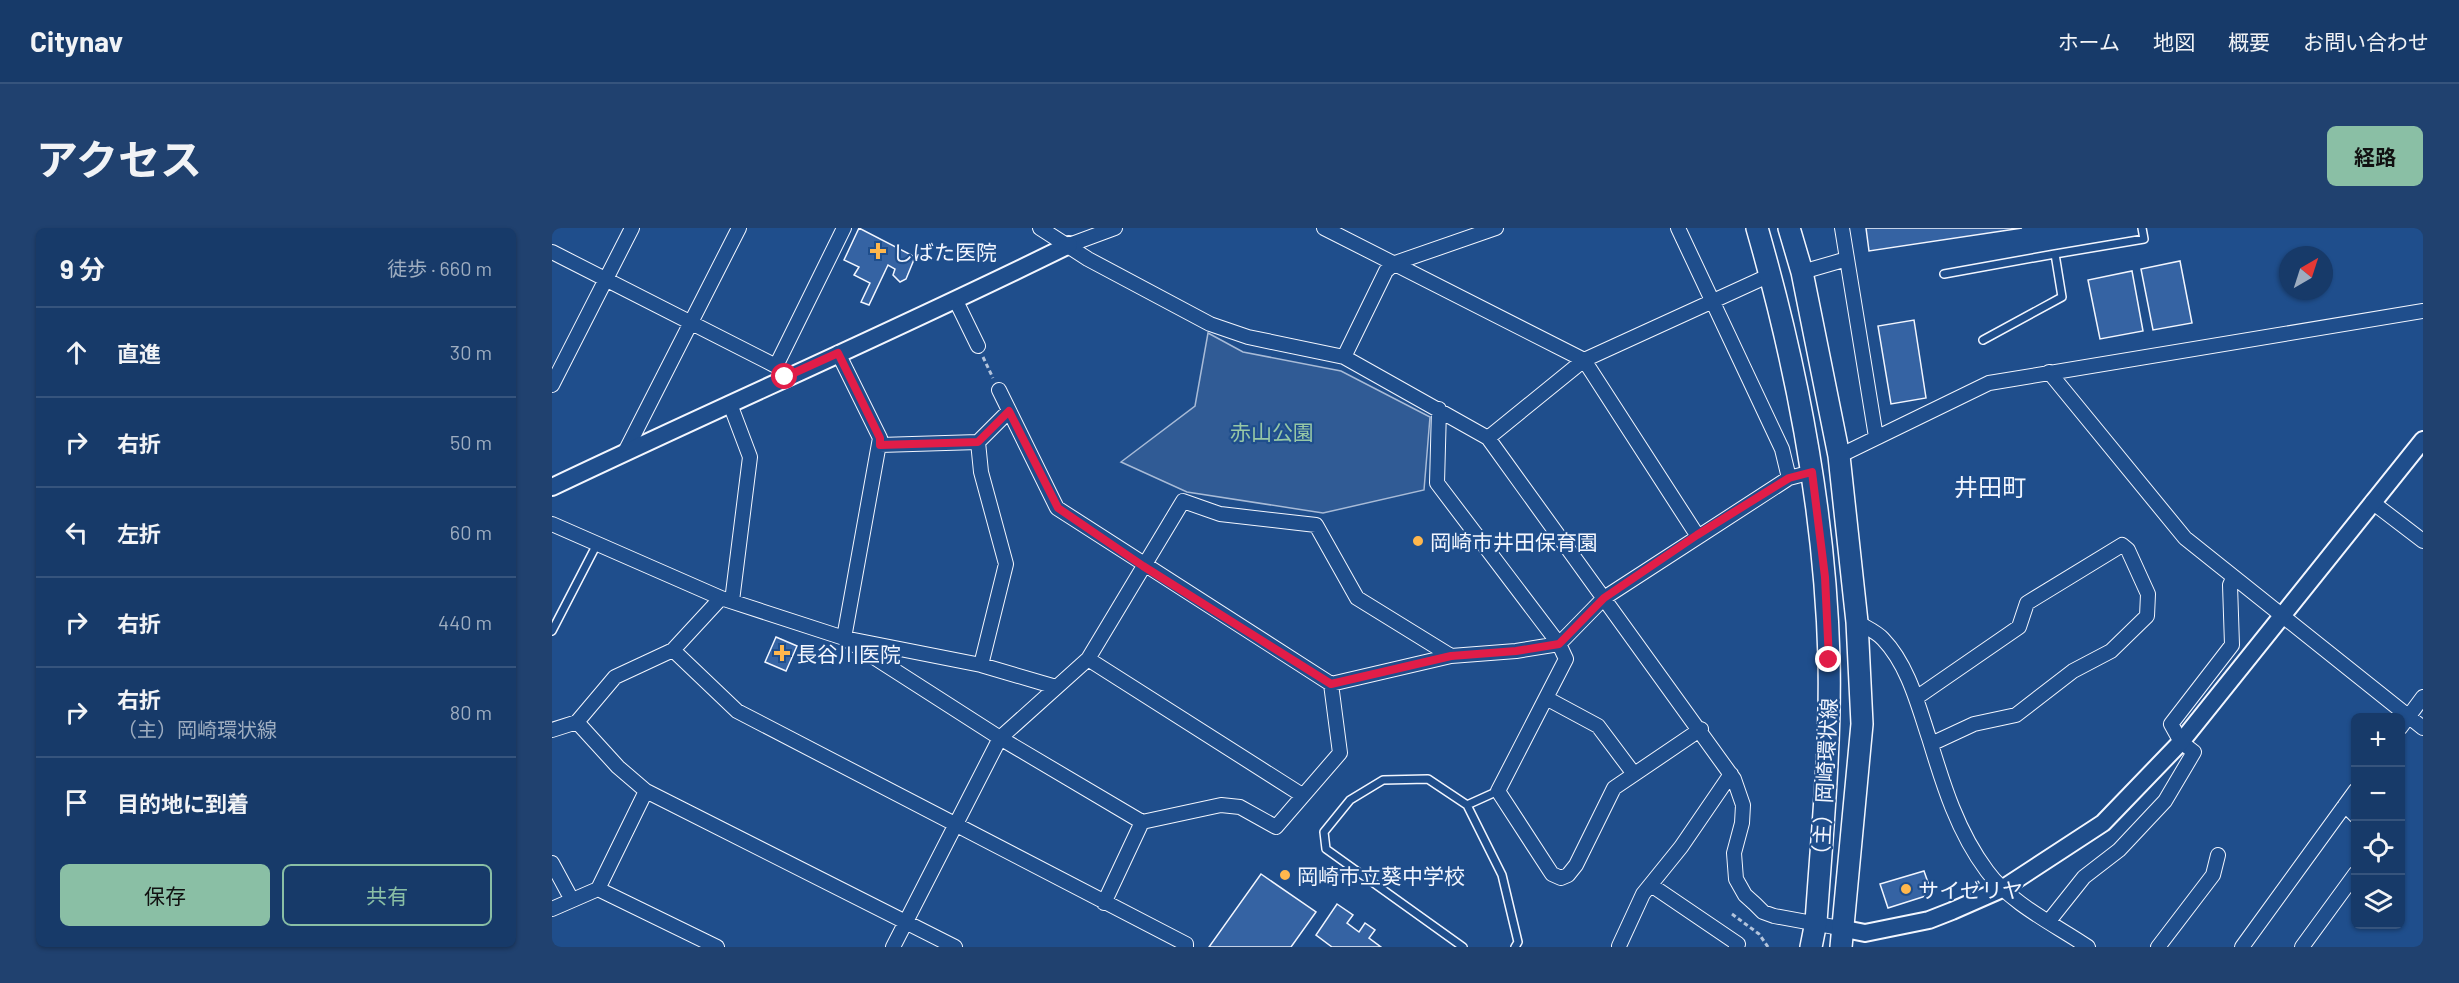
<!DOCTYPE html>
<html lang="ja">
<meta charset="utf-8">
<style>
body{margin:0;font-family:Barlow,"Noto Sans JP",sans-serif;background:#20416f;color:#f1f3f6}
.controls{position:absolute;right:18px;bottom:18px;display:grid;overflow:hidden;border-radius:9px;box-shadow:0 2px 4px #0004}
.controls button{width:54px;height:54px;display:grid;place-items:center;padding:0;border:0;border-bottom:2px solid #36547d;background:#173a69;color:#f1f3f6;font:30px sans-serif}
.compass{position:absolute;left:1727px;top:18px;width:54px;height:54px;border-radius:50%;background:#173a69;box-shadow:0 2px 4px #0004;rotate:39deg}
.stop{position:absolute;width:18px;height:18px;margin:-14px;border:4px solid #e11d48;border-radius:50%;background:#fff}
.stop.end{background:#e11d48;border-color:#fff;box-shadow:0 2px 6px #0008}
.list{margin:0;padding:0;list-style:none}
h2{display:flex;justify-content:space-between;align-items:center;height:78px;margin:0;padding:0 24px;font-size:26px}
h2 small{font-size:20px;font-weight:400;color:#9eadc0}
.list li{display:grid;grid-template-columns:39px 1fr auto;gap:18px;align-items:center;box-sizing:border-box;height:90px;padding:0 24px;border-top:2px solid #36547d}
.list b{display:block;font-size:22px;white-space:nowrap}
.list p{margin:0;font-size:20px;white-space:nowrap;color:#9eadc0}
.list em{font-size:20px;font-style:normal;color:#9eadc0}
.actions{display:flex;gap:12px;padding:18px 24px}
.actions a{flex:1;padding:14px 0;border:2px solid #8abfa5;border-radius:9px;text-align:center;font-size:21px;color:#8abfa5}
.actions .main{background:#8abfa5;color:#111}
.icon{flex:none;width:33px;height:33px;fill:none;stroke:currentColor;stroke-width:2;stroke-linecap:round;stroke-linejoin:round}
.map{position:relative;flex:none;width:1871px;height:719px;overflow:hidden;border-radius:9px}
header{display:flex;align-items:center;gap:36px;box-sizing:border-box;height:84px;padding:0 30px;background:#173a69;border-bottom:2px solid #36547d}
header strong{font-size:28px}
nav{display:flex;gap:33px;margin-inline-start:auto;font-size:21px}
.intro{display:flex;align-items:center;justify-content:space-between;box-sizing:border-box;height:144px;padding:0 36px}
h1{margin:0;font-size:42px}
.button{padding:15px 27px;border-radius:9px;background:#8abfa5;color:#111;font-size:21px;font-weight:700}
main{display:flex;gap:36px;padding:0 36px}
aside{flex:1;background:#173a69;border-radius:9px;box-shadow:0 2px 4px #0004}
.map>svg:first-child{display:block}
.built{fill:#305b95;stroke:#a8bbd7;stroke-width:1.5}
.building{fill:#3563a3;stroke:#f2f6ff;stroke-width:1.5}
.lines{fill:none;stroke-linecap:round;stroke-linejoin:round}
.service-casing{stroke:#f2f6ff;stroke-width:10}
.minor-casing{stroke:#f2f6ff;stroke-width:16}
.tertiary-casing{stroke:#f2f6ff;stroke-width:20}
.primary-casing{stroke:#f2f6ff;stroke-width:24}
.path{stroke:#b3c4dc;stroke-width:3;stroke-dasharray:4.5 3;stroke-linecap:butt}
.service{stroke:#1f4e8c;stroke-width:7}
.minor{stroke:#1f4e8c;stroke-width:14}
.tertiary{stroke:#1f4e8c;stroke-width:16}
.primary{stroke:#1f4e8c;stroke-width:21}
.route{stroke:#e11d48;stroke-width:8}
.poi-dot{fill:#ffb74d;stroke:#1f4e8c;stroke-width:2}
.labels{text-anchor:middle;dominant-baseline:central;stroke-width:4.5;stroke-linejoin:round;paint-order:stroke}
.poi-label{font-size:21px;fill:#f2f6ff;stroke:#1f4e8c;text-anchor:start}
.park-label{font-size:21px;fill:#97c8a6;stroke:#1f4e8c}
.street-label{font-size:21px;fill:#f2f6ff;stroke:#1f4e8c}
.quarter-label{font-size:24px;fill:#f2f6ff;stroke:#1f4e8c}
</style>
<header>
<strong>Citynav</strong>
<nav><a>ホーム</a><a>地図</a><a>概要</a><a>お問い合わせ</a></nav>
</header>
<div class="intro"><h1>アクセス</h1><a class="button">経路</a></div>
<main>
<aside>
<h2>9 分<small>徒歩 · 660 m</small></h2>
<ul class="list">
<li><svg class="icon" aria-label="ahead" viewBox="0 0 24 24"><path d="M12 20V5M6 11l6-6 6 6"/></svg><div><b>直進</b></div><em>30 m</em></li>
<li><svg class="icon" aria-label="right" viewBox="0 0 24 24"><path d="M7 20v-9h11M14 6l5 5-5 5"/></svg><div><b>右折</b></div><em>50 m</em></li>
<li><svg class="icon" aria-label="left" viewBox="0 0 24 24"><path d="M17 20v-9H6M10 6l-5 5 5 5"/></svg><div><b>左折</b></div><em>60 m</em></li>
<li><svg class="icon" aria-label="right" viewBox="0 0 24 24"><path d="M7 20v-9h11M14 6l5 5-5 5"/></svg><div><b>右折</b></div><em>440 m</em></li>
<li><svg class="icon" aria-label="right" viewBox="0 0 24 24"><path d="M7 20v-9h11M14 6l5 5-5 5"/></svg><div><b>右折</b><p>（主）岡崎環状線</p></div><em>80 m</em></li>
<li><svg class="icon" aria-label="arrive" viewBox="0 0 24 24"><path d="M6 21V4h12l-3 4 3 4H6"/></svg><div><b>目的地に到着</b></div></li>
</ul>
<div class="actions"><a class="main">保存</a><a>共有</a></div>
</aside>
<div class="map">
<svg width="1871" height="719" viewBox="0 0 1871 719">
<rect width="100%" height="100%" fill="#1f4e8c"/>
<!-- built -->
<path class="built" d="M656 105 691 124 789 143 878 189 872 262 771 285 635 264 569 234 643 178Z"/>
<!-- building -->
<path class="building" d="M307 0 363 29 354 51 348 54 341 47 343 41 336 37 317 77 309 74 318 55 302 47 307 39 292 32Z
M1314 0H1470L1317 23Z
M1628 33 1640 95 1601 102 1589 41Z
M1580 43 1591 103 1548 111 1536 52Z
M1362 92 1374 170 1339 176 1326 98Z
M224 409 245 418 234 443 213 434Z
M1372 643 1380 666 1336 680 1328 656Z
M709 646 764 684 739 719H657Z
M785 676 801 687 795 695 807 704 813 695 823 702 817 710 829 719H780L764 707Z"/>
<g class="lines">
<defs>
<path id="service" d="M1392 46 1503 26
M1431 112 1510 69 1503 26 1592 11 1590 0
M0 403 45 316
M915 577 946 563
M911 719 774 621 772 604 798 572 831 552 876 551 915 577 950 647 966 714 963 719"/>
<path id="minor" d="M488 0 536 31 658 96 696 109 792 129 936 210 1182 551 1191 577 1190 595 1182 625 1184 651 1193 667 1203 676 1211 684 1222 688 1293 701
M772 0 1032 132 1145 307
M1126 0 1230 221 1237 250
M1290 0 1324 209
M517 17 563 0
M0 24 224 138 233 149
M1250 44 1295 31
M404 73 426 118
M286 125 328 210 292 410
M792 129 834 43 843 35 944 0
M224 138 292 0
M1497 144 1633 310 1871 500
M0 157 80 0
M447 162 505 280 779 456 899 428 964 423 1007 416 1052 370 1237 250 1260 244
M178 176 198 229 180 373
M887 181 885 255 1007 416 1014 431 946 563 1000 646 1009 650 1016 647 1024 637 1062 560 1149 501
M936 210 1032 132 1218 47
M426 214 429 244 454 336 429 437
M328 217 426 214 457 183
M73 224 187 0
M1287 228 1437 155 1871 83
M1820 274 1871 313
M0 296 169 370 292 410 429 437 504 459
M1305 394C1313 399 1325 404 1331 411 1356 437 1366 477 1377 510 1391 556 1405 603 1435 643 1459 676 1502 696 1536 719
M292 410 448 510 590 594 669 577 688 579 724 599 788 525 779 456
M121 422 185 483 634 716V719
M536 431 750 567
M994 470 1046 498 1082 546
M1364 470 1467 399 1475 375 1570 317 1576 322 1596 366 1595 388 1559 423 1521 443 1464 487 1422 496 1379 516
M25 494 66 539 94 563 403 719
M1848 500 1871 469
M0 502 25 494 63 449 121 422 169 370
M1793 577 1804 588
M0 635 20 672
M1099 657 1186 716 1184 719
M46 661 165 719
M552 675 590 594
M0 681 46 661 94 563
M1497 693 1532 649 1567 622 1613 573 1642 524 1629 514 1619 496 1680 417 1678 357 1681 350
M1067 718 1091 666 1129 619 1179 546
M341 719 448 510 536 431 631 273 668 286 764 297 805 370 899 428
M1606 719 1661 647 1666 627
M1690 719 1804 562
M1750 719 1804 645"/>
<path id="tertiary" d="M0 259C172 177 347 101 517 17
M1293 701 1313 705 1377 692 1400 683 1450 661 1551 595 1629 514 1871 212"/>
<path id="primary" d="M1205 0C1245 139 1273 285 1277 430 1279 518 1270 606 1264 694L1259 719
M1237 0 1250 44 1287 228 1305 394 1310 496 1289 719"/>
</defs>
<!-- service casing -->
<use href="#service" class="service-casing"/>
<!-- minor casing -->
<use href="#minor" class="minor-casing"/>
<!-- tertiary casing -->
<use href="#tertiary" class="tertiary-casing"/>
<!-- primary casing -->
<use href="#primary" class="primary-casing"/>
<!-- path -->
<path class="path" d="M431 129 441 150
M1180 686 1207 706 1216 719"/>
<!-- service -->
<use href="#service" class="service"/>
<!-- minor -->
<use href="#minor" class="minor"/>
<!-- tertiary -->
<use href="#tertiary" class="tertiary"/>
<!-- primary -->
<use href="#primary" class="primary"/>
</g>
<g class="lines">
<!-- route -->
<path class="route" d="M233 149 286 125 328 210V217L426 214 457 183 506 280 591 338 779 456 899 428 964 423 1007 416 1052 370 1145 307 1237 250 1260 244 1273 349 1277 432"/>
</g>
<!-- markers -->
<g class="poi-dot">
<path d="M323 14h6v6h6v6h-6v6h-6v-6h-6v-6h6z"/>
<circle cx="866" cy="313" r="6"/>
<path d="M227 416h6v6h6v6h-6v6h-6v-6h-6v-6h6z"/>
<circle cx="733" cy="647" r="6"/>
<circle cx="1354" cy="661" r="6"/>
</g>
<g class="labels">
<!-- poi labels -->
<g class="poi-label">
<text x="340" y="23">しばた医院</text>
<text x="878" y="313">岡崎市井田保育園</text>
<text x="244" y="425">長谷川医院</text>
<text x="745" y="647">岡崎市立葵中学校</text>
<text x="1366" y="661">サイゼリヤ</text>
</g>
<!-- park labels -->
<g class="park-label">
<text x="720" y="203">赤山公園</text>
</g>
<!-- street labels -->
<g class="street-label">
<text transform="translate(1272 554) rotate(-87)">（主）岡崎環状線</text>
</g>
<!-- quarter labels -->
<g class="quarter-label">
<text x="1438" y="258">井田町</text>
</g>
</g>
</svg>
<div class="controls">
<button>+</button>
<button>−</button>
<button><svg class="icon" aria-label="locate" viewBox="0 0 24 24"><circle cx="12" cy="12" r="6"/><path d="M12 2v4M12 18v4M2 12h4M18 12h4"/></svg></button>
<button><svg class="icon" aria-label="layers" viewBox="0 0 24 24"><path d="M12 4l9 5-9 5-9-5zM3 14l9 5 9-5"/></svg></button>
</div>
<svg class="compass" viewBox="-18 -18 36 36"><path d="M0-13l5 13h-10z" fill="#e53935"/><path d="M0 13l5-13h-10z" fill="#9eadc0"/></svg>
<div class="stop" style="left:233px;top:149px"></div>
<div class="stop end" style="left:1277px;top:432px"></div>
</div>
</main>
